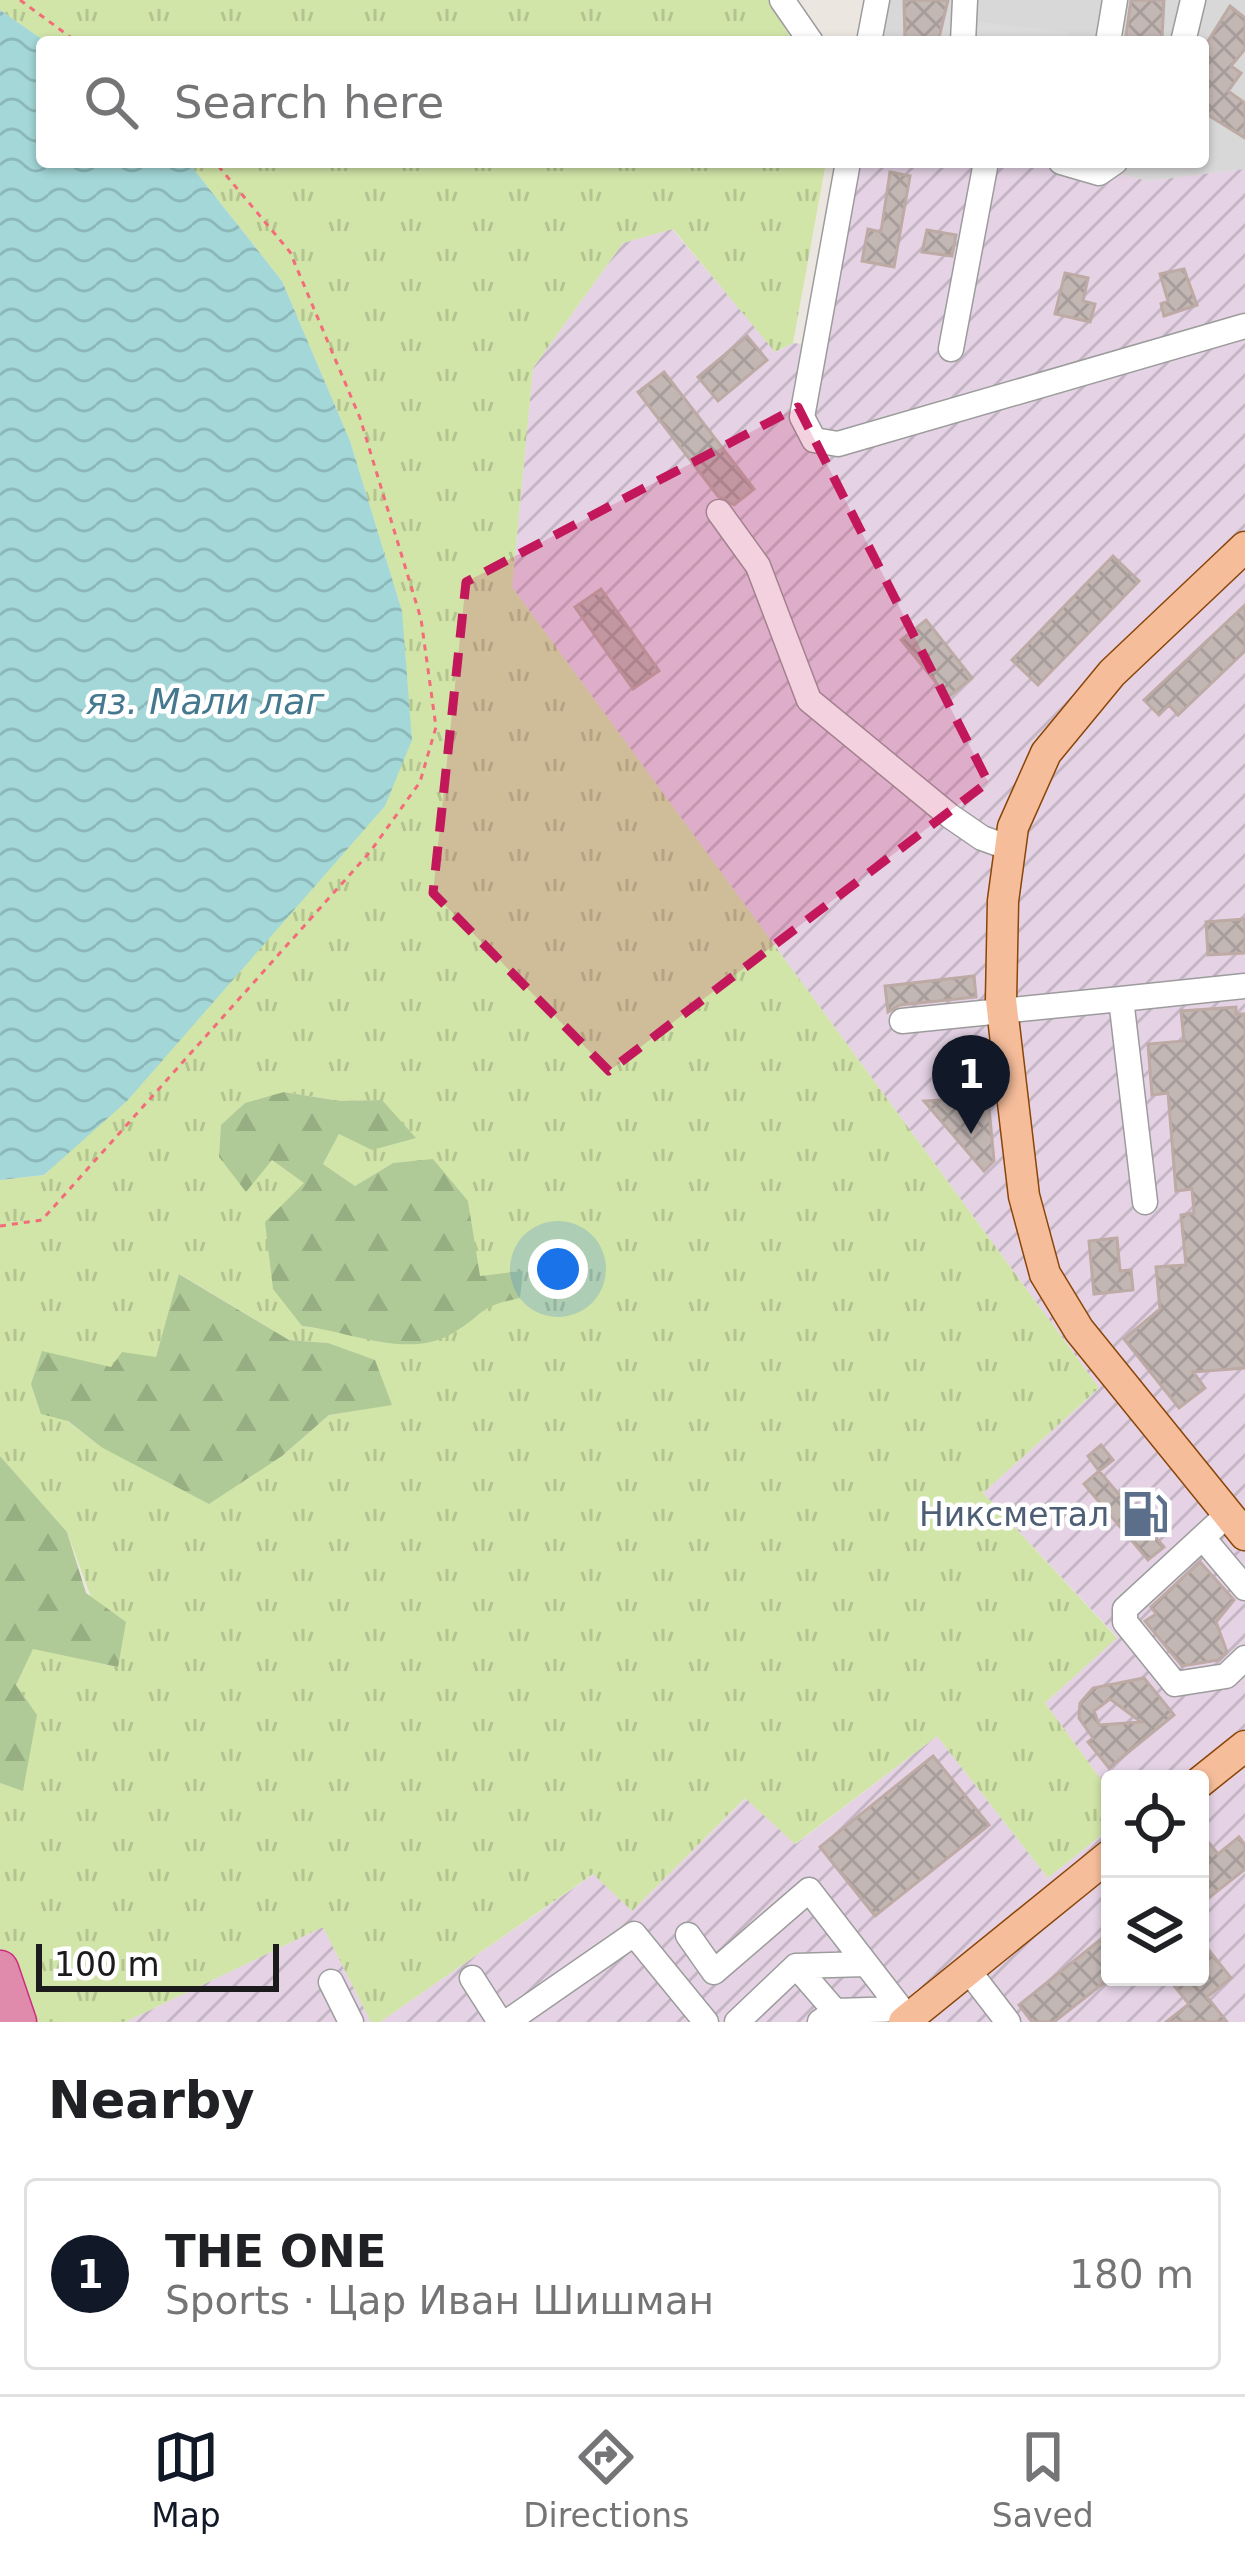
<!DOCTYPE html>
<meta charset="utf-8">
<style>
body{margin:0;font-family:"DejaVu Sans",sans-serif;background:#f2f2f2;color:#202124}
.controls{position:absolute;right:36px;bottom:36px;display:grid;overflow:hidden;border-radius:12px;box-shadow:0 3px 9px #0004}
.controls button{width:108px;height:108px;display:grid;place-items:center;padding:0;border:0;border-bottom:3px solid #e0e0e0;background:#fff;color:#202124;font:60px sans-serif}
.scale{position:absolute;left:36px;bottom:30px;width:243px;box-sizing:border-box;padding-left:12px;border:6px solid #1b1b1b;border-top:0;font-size:33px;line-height:42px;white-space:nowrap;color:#1b1b1b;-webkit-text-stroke:9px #fff;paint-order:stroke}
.you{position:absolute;left:558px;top:1269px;width:42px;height:42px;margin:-30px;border:9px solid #fff;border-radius:50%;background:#1a73e8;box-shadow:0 0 0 18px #1a73e833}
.badge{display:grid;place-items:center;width:78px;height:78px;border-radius:50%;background:#111827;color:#fff;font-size:39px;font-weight:700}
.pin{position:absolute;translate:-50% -99px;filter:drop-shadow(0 3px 6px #0008)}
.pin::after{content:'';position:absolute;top:63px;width:42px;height:36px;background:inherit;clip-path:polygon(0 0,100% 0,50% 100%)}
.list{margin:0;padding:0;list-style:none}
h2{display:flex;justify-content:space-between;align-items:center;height:156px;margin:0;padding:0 48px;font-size:51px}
h2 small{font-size:39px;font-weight:400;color:#757577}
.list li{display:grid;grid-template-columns:78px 1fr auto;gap:36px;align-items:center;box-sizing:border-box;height:192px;margin:0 24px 24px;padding:0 24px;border:3px solid #e0e0e0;border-radius:12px}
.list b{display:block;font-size:45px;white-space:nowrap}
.list p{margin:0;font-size:39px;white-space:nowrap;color:#757577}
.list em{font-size:39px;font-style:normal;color:#757577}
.icon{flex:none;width:66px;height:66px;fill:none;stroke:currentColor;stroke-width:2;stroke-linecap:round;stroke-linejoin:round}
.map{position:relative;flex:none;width:1245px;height:2022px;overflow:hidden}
.search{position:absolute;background:#fff;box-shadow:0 3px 9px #0004;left:36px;right:36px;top:36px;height:132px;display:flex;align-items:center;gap:30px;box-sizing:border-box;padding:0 42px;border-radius:12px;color:#757577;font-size:45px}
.sheet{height:372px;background:#fff}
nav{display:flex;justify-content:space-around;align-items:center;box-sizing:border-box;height:168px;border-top:3px solid #e0e0e0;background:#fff;font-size:33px;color:#757577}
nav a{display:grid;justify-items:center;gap:6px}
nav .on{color:#111827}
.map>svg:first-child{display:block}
.residential{fill:#d9d8d8}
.industrial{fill:url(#industrial-furrows)}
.grass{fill:url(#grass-tufts);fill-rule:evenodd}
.forest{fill:url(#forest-firs)}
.parking{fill:#dbdbdb}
.water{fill:url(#water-waves)}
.building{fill:url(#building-cross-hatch);stroke:#bdaaa4;stroke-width:3;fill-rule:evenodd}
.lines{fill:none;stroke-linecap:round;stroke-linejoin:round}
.minor-casing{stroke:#9c9c9c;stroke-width:27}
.major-casing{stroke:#8a4507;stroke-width:33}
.highway-casing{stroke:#cc2c82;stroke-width:39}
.path{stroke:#f26c79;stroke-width:3;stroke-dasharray:6 6;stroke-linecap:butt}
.minor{stroke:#fff;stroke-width:24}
.major{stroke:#f6bd9b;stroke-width:30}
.highway{stroke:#e18bac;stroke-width:36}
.marked{fill:#c2185b;fill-opacity:0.2;stroke:#c2185b;stroke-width:9;stroke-dasharray:24 15;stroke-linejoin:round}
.labels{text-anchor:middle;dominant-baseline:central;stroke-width:9;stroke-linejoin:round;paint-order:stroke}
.service-label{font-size:33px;fill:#4e5e75;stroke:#fff;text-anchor:end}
.water-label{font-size:36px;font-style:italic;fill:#44788e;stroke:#fff}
</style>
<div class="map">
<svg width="1245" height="2022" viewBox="0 0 1245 2022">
<defs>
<pattern id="industrial-furrows" width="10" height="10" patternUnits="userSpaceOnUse" patternTransform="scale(3)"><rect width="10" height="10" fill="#e5d3e5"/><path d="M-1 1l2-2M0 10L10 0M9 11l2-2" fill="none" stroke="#c4b5c4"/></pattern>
<pattern id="grass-tufts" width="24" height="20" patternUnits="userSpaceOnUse" patternTransform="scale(3)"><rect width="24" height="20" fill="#d2e5a8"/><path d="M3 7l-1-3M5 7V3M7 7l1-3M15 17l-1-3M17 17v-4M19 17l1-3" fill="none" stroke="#b4c490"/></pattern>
<pattern id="forest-firs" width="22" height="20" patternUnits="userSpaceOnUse" patternTransform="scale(3)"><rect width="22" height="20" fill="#b0ca97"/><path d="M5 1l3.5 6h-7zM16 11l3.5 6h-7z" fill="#97ad82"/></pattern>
<pattern id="water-waves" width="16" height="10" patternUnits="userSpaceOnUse" patternTransform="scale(3)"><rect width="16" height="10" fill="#a3d7d8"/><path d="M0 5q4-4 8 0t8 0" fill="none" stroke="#8cb8b9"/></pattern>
<pattern id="building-cross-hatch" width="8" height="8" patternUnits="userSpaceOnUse" patternTransform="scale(3)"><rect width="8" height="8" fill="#c3b7b4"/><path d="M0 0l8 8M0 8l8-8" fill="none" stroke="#a79d9a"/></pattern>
</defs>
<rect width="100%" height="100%" fill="#ece6e1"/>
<!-- residential -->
<path class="residential" d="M877 0H1245V169L1148 181 1073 162H1203V42H869Z"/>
<!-- industrial -->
<path class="industrial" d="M848 162H1073L1148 181 1245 169V2022H380L594 1874 632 1911 746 1798 796 1844 937 1736 1048 1878 1110 1828V1977H1200V1779H1110V1792L1045 1703 1117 1637 983 1493 1099 1388 512 587 533 368 623 243 672 229 776 352 793 343 814 346Z
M323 1927 371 2022H125Z"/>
<!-- grass -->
<path class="grass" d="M0 0H768L793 42H46L0 10Z
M188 162H826L793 343 775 352 673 229 623 243 533 368 512 587 1099 1388 983 1493 1117 1638 1045 1703 1110 1792V1828L1048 1878 937 1736 795 1844 745 1798 632 1911 593 1874 380 2022H371L323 1927 125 2022H25L0 1950V1783L23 1790 16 1685 33 1648 117 1667 67 1532 0 1456V1180L45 1175 385 806 402 611 350 441 282 281ZM284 1092 340 1101 382 1100 339 1134 323 1164 355 1186 393 1163 468 1201 483 1306C415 1368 382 1335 302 1326L305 1183 272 1160ZM180 1274 289 1340 328 1343 391 1404 329 1415 282 1456 101 1447 67 1421 112 1367 156 1357Z"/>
<!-- forest -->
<path class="forest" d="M284 1092 340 1101 382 1100 416 1138 372 1150 339 1134 323 1164 355 1186 393 1163 433 1159 468 1201 480 1276 523 1271 520 1298C474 1308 487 1313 453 1333 409 1360 349 1331 302 1326L273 1289 265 1222 304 1183 272 1160 246 1192 219 1157 221 1125 245 1103Z
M179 1274 289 1340 328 1343 375 1360 392 1405 329 1415 282 1456 209 1504 101 1447 68 1421 41 1414 31 1384 42 1351 111 1367 122 1352 156 1357Z
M0 1456 67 1532 86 1593 126 1622 118 1667 33 1649 16 1685 37 1715 23 1791 0 1783Z"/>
<!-- parking -->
<path class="parking" d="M978 21 1067 33 1066 42H975Z"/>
<!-- water -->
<path class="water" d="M0 10 46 42 42 162H188L282 281 350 441 402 611 412 740 385 806 127 1101 44 1175 0 1180Z"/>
<!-- building -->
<path class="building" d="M904 0H948L938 42H905Z
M1131 0H1164L1162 37 1125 42Z
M1230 6 1245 18V49L1231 66 1241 73 1228 91 1245 103V138L1203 112V49Z
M890 172 910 176 894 267 862 261 868 229 881 232Z
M927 230 956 235 952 256 922 252Z
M1184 269 1197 305 1164 316 1161 304 1168 301 1160 274Z
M1065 273 1088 278 1083 301 1095 304 1090 322 1055 314Z
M747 336 767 360 718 401 698 377Z
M664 372 754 489 734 505 718 496 638 392Z
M1113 556 1139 581 1038 685 1012 660Z
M601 589 659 671 633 689 575 607Z
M1245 605V651L1178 715 1169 705 1159 715 1144 700Z
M926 620 972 678 948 697 901 640Z
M1245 919V953L1208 955 1206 922Z
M974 976 976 997 900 1005 888 1012 885 986Z
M1236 1007V1014H1245V1368L1193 1372 1205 1388 1179 1408 1124 1339 1160 1309 1156 1267 1186 1265 1181 1215 1194 1213 1192 1189 1176 1191 1168 1093 1152 1095 1148 1044 1184 1041 1181 1011Z
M988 1097 994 1161 984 1171 924 1101Z
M1117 1238 1120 1271 1131 1270 1133 1290 1094 1294 1089 1241Z
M1101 1445 1113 1460 1099 1471 1088 1456Z
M1099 1471 1164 1547 1148 1560 1084 1484Z
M1200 1562 1234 1600 1216 1622 1227 1652 1218 1660 1182 1666 1145 1621 1156 1614 1151 1607Z
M1144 1678 1174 1715 1109 1768 1088 1742 1093 1738 1079 1718 1080 1703 1093 1688ZM1110 1699 1141 1722 1099 1725 1094 1711Z
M933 1756 989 1825 875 1916 820 1847Z
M1200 1832 1218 1854 1239 1837 1245 1845V1869L1200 1905Z
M1110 1932V1978L1054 2022H1032L1019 2005Z
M1200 1939 1231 1978 1207 1997 1227 2022H1166L1189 2004 1167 1977H1200Z"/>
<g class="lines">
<defs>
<path id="minor" d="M782 0 811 42
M869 42 877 0
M963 42 965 0
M1108 42 1115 0
M1183 42 1193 0
M848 162 802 417 814 440 838 444 1245 326
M1061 162 1099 173 1115 162
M951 349 986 162
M719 512 758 566 809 700 950 816 982 838 1010 848
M1121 999 1245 986
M902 1021 1121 999 1145 1202
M1228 1514 1125 1609V1622L1175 1684 1226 1676 1245 1658
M1203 1538 1245 1588
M688 1935 714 1972 809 1890 908 2018
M796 1966 866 1964
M968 1970 1008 2022
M472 1978 500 2022
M331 1982 351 2022
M507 2022 634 1934 706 2022
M737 2022 796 1966 835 2011
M820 2022 835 2011 901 2009"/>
<path id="major" d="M1245 547 1112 673 1046 753 1013 827 1003 901 1001 1000 1024 1196 1045 1274 1079 1330 1245 1535
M1200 1782 1245 1746
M904 2022 1110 1855"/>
<path id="highway" d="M0 1969 18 2022"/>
</defs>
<!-- minor casing -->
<use href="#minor" class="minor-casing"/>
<!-- major casing -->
<use href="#major" class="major-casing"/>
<!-- highway casing -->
<use href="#highway" class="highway-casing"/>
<!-- path -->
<path class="path" d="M20 0 77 42
M0 1226 42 1220 370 852 420 782 436 727 421 619 360 418 290 252 215 162"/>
<!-- minor -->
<use href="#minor" class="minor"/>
<!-- major -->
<use href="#major" class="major"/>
<!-- highway -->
<use href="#highway" class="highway"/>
</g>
<!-- marked area -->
<path class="marked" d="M798 407 988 782 609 1071 433 893 466 582Z"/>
<!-- icons -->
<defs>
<symbol id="fuel-bare" viewBox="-9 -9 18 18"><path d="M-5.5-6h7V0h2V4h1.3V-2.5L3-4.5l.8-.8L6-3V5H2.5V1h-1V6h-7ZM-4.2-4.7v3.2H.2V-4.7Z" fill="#5c6f8a" stroke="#fff" stroke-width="2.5" paint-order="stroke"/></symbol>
</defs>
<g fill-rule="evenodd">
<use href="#fuel-bare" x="1112" y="1481" width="66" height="66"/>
</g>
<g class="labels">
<!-- service labels -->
<g class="service-label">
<text x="1109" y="1514">Никсметал</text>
</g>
<!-- water labels -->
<g class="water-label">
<text x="205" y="701">яз. Мали лаг</text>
</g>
</g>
</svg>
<div class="controls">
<button><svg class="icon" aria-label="locate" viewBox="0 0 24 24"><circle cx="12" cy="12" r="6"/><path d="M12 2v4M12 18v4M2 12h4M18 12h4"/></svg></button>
<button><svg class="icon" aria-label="layers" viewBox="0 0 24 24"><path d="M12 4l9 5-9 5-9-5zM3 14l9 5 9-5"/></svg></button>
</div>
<div class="scale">100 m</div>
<div class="you"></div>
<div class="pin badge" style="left:971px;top:1134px">1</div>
<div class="search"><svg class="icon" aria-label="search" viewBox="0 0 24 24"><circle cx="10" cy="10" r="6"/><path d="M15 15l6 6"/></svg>Search here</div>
</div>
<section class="sheet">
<h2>Nearby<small></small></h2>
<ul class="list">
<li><span class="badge">1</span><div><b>THE ONE</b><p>Sports · Цар Иван Шишман</p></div><em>180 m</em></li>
</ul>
</section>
<nav>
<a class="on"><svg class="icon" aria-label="map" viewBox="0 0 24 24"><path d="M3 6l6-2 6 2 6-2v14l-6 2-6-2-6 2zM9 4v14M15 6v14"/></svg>Map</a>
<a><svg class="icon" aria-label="directions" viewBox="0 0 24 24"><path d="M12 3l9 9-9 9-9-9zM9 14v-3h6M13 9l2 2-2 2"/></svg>Directions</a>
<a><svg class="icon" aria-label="saved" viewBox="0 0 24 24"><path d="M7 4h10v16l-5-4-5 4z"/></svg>Saved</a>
</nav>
